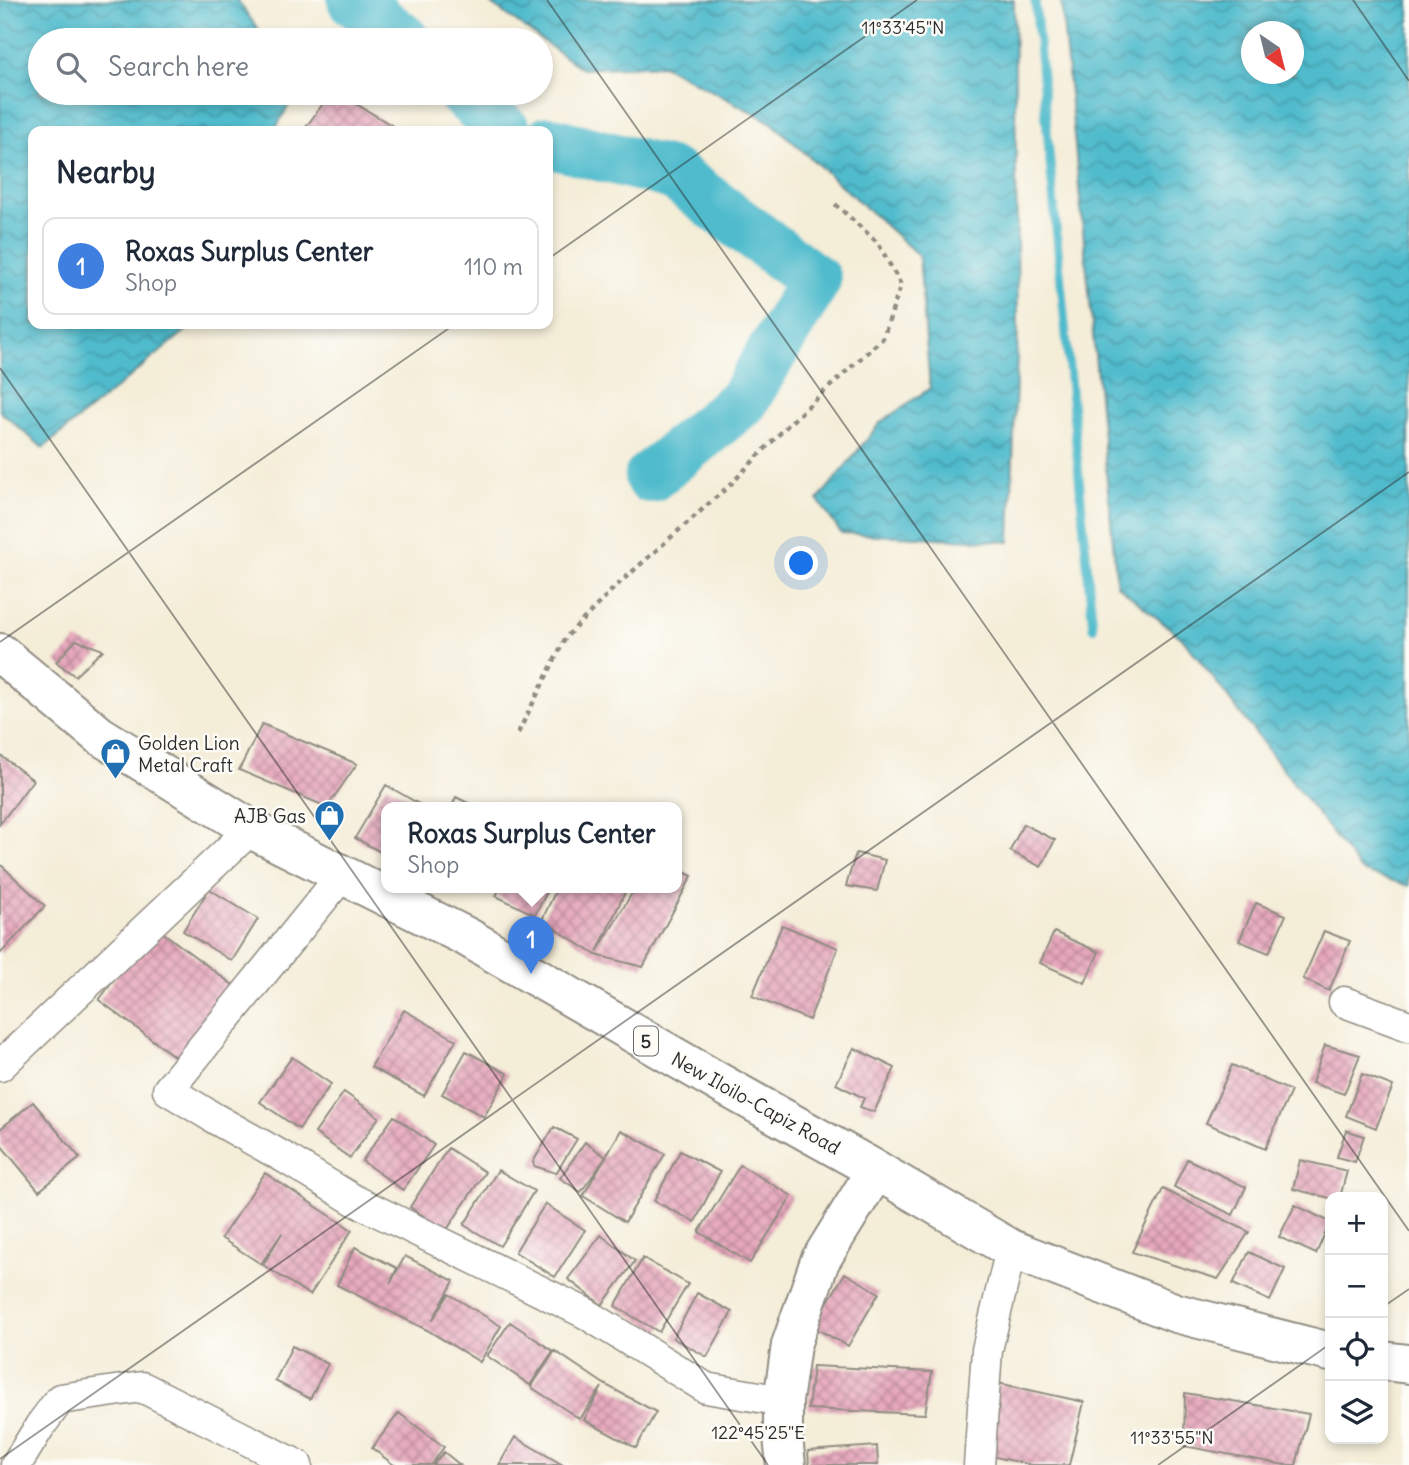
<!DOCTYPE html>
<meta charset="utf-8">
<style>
body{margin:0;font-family:Delius,sans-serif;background:#f2f2f3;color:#1f2937}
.controls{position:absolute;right:21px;bottom:21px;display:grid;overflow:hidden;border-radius:14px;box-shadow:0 4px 10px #0003}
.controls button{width:63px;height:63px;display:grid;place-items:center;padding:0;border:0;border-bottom:2px solid #e0e1e3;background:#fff;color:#1f2937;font:35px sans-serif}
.compass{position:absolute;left:1241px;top:21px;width:63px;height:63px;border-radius:50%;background:#fff;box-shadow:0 4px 10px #0003;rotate:145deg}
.you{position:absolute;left:802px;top:564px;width:24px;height:24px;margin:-18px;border:5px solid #fff;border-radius:50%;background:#1a73e8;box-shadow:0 0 0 10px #1a73e833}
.badge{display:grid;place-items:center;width:46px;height:46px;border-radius:50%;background:#b45309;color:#fff;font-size:23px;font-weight:700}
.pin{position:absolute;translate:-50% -58px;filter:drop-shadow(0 2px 4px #0008)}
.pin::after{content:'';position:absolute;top:37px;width:24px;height:21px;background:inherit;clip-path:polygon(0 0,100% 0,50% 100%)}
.popup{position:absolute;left:381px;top:802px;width:301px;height:91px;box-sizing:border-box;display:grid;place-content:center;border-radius:14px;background:#fff;filter:drop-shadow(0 2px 5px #0005);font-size:23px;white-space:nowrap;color:#747a83}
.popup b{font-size:26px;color:#1f2937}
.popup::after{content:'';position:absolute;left:50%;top:100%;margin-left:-14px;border:14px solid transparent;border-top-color:#fff}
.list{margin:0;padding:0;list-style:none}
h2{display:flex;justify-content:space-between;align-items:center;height:91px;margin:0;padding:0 28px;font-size:30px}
h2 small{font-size:23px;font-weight:400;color:#747a83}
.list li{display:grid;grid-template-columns:46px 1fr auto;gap:21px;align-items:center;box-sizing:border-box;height:98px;margin:0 14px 14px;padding:0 14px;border:2px solid #e0e1e3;border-radius:14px}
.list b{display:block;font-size:26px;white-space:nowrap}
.list p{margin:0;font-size:23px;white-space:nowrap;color:#747a83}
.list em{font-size:23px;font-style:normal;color:#747a83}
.icon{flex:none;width:38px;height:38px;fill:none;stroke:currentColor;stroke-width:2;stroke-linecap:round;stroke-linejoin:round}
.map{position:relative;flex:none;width:1409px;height:1465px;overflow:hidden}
.search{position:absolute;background:#fff;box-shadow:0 4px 10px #0003;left:28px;top:28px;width:525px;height:77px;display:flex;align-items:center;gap:18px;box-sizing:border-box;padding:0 24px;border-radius:38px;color:#747a83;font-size:26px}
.panel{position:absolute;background:#fff;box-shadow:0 4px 10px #0003;left:28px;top:126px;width:525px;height:203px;border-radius:14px}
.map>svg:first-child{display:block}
.water{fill:url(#water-waves);stroke:#3e737c;stroke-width:2;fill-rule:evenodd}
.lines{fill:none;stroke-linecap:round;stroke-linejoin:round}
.stream{stroke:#50bbcc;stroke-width:9}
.river{stroke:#50bbcc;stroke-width:52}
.building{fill:url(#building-cross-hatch)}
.street-casing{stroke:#908c82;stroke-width:33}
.secondary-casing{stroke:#908c82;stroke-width:42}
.highway-casing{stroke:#908c82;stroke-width:42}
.path{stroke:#908c82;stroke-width:4.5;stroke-dasharray:5 5;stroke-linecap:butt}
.street{stroke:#fff;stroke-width:30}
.secondary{stroke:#fff;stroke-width:38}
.highway{stroke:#fff;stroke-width:38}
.ticks{fill:none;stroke:#2b2b2b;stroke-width:2;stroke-opacity:0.45}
.labels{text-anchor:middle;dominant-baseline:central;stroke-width:5;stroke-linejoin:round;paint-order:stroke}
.shield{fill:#fdfcf7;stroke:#6a6a68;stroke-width:2}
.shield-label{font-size:18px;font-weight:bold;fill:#2b2b2b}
.poi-label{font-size:19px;fill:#2b2b2b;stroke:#fdfcf7;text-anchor:start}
.street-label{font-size:19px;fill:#2b2b2b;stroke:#fdfcf7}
.ticks-label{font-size:18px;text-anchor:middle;fill:#2b2b2b;stroke:#fdfcf7;stroke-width:5;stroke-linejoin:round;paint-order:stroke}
</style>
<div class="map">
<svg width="1409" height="1465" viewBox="0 0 1409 1465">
<defs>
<pattern id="water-waves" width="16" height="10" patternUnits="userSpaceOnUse" patternTransform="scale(1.75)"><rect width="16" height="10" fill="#50bbcc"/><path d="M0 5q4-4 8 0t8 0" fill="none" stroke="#4398a6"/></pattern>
<pattern id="building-cross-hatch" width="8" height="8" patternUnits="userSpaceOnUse" patternTransform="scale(1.75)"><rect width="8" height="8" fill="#e6a7bc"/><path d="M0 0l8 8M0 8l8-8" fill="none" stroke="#b89"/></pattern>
</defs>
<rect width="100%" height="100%" fill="#fdfcf7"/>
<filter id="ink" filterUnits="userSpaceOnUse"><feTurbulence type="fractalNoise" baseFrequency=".0143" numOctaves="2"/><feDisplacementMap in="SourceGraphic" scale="14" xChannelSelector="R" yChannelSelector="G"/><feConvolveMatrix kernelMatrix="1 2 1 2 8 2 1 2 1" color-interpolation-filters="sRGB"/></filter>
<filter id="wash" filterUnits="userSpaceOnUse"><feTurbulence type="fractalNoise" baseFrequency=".00686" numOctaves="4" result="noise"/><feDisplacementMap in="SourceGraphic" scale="28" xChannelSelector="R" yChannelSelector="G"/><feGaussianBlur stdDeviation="1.57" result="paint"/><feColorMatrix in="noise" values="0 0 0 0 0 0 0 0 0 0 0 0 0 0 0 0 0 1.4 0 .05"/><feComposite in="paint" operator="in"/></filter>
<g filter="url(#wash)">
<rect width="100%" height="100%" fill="#f4edd8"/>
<!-- water -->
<path class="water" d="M0 0H237L266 40H40V93H296L274 131H33V324H194L43 448 0 411Z
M486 0H1014L1018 327 1010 542 841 533 818 500 880 423 930 388 919 256 771 122 663 65 582 69Z
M1061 0H1409V886L1361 871 1184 640 1117 585ZM1252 32H1294V74H1252Z"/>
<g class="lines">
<!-- stream -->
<path class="stream" d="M1035 0 1093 628"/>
<!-- river -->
<path class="river" d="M353 0 404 40
M463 93 505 131
M548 142 673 174 815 280 743 401 650 477"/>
</g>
<g id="blocks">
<!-- building -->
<path class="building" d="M331 93H338L391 125 385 131H303Z
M76 640 103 650 75 676 56 662Z
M262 724 357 764 327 807 239 770Z
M0 755 33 780 0 824Z
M386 785 426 808H386V855L355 838Z
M456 797 478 808H451Z
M1023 824 1055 840 1041 867 1010 851Z
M856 853 885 860 877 891 846 886Z
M0 864 45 906 0 954Z
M676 868 692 876 643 967 596 955 542 920 557 888H627L597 952 635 888H676Z
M500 888H549L535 915 496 896Z
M209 889 258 919 232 961 183 931Z
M1256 903 1286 915 1269 953 1239 941Z
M782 925 838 948 809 1020 752 996Z
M154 926 237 988 182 1062 99 1000Z
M1324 931 1350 941 1329 991 1303 979Z
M1054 932 1099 952 1085 983 1040 963Z
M404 1010 456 1040 424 1096 371 1067Z
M1325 1045 1360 1055 1344 1094 1312 1083Z
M854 1048 895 1068 874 1112 860 1107 864 1098 836 1084Z
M466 1051 508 1074 484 1117 442 1094Z
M292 1057 331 1084 299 1129 260 1102Z
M1232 1065 1291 1091 1265 1149 1206 1123Z
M1362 1074 1393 1086 1376 1128 1346 1116Z
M344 1092 379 1117 350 1158 315 1133Z
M33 1102 80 1158 39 1191 0 1144V1129Z
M394 1116 434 1145 403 1190 362 1161Z
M554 1127 577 1139 556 1173 534 1166 533 1162Z
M621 1130 665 1154 625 1222 583 1196Z
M1346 1130 1364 1136 1355 1162 1337 1157Z
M585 1142 606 1157 581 1192 560 1178Z
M448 1148 485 1172 446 1231 410 1207Z
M680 1151 720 1172 695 1222 654 1201Z
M1187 1159 1246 1187 1233 1215 1174 1187Z
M1300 1160 1347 1171 1340 1197 1330 1198 1293 1189Z
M740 1165 792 1196 750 1263 699 1232Z
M498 1170 534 1191 500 1246 464 1225Z
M265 1173 352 1230 310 1295 263 1265 282 1233 261 1264 221 1238Z
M1163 1189 1249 1232 1218 1279 1132 1252Z
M545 1204 585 1230 555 1277 515 1252Z
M1295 1205 1330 1222 1316 1254 1279 1237Z
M601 1235 635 1261 602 1305 568 1279Z
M355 1247 397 1268 390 1284 405 1256 454 1281 432 1321 449 1294 501 1326 480 1362 427 1330 337 1285Z
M1249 1252 1285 1269 1270 1301 1233 1284Z
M643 1258 688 1284 659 1332 615 1306Z
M845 1273 879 1293 848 1346 813 1327Z
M697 1293 732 1312 707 1357 673 1338Z
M510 1322 553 1351 530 1385 487 1356Z
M292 1346 328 1364 310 1399 275 1381Z
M555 1351 604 1384 656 1412 636 1448 584 1420 602 1387 580 1419 531 1387Z
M813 1366 932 1372 925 1414 808 1409Z
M998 1383 1084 1402 1069 1465H1032L982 1454Z
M1185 1393 1309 1414 1296 1465H1285L1184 1446Z
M399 1413 444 1447 431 1465H394L372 1448Z
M515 1437 563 1465H499Z
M877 1446 878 1465H809L808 1451Z
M444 1452 460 1465H433Z"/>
</g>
</g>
<g filter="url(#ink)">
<use href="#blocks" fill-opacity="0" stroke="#908c82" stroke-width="2"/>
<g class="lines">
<defs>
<path id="street" d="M343 874 168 1090 214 1118 285 1158 354 1200 585 1313 706 1388 783 1401
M1344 1002 1409 1026
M0 1066 251 829
M16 1465 40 1426 60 1399 142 1387 297 1465
M979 1465 987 1350 1011 1249"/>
<path id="secondary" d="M786 1465 783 1437V1401L791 1345 820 1261 876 1170"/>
<path id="highway" d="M0 653 99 735 251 829 467 937 725 1086 876 1170 1011 1249 1176 1313 1330 1352
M1383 1361 1409 1364"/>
</defs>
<!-- street casing -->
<use href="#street" class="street-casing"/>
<!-- secondary casing -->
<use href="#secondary" class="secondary-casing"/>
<!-- highway casing -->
<use href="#highway" class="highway-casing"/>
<!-- path -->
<path class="path" d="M518 733 566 637 615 587 731 484 792 421 883 338 901 285 878 243 834 203"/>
<!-- street -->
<use href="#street" class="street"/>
<!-- secondary -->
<use href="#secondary" class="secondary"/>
<!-- highway -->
<use href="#highway" class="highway"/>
</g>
</g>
<!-- ticks -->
<path class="ticks" d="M547 0 1409 1231M1353 0 1409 81M548 259 917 0M0 368 768 1465M0 642 455 324M1383 1307 1409 1289M0 1459 1409 472M1158 1465 1330 1344"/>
<!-- icons -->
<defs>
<symbol id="shop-pin" viewBox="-11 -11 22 30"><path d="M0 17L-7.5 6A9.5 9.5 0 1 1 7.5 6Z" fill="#1f6fb2" stroke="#fdfcf7"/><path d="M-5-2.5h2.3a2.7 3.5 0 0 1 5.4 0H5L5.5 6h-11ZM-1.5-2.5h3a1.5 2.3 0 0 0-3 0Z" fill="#fff"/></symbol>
</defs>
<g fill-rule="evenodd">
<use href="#shop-pin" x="98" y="736" width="35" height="47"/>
<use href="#shop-pin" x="312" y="798" width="35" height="47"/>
</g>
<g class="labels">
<!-- shield labels -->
<rect class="shield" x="634" y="1026.5" width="24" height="29" rx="5"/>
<g class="shield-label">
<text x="646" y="1041">5</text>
</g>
<!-- poi labels -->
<g class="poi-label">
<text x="138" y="743">Golden Lion<tspan x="138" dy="22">Metal Craft</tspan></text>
<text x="306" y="816" text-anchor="end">AJB Gas</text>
</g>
<!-- street labels -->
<g class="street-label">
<text transform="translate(756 1103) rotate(29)">New Iloilo-Capiz Road</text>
</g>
</g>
<g class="ticks-label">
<text x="903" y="34">11°33'45"N</text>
<text x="758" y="1439">122°45'25"E</text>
<text x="1172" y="1444">11°33'55"N</text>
</g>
</svg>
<div class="controls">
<button>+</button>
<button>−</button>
<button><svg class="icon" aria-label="locate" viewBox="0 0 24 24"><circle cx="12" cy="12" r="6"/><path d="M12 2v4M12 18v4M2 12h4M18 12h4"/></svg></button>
<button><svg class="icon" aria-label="layers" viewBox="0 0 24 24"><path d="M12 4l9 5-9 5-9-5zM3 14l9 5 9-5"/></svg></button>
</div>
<svg class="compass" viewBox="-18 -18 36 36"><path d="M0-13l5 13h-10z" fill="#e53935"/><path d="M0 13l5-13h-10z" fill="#747a83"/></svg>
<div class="you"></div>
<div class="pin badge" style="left:531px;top:974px;background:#3f7fe0">1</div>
<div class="popup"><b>Roxas Surplus Center</b>Shop</div>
<div class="search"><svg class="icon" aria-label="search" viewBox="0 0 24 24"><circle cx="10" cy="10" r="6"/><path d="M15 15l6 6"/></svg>Search here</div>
<section class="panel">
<h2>Nearby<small></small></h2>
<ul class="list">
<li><span class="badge" style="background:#3f7fe0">1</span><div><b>Roxas Surplus Center</b><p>Shop</p></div><em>110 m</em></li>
</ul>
</section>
</div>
